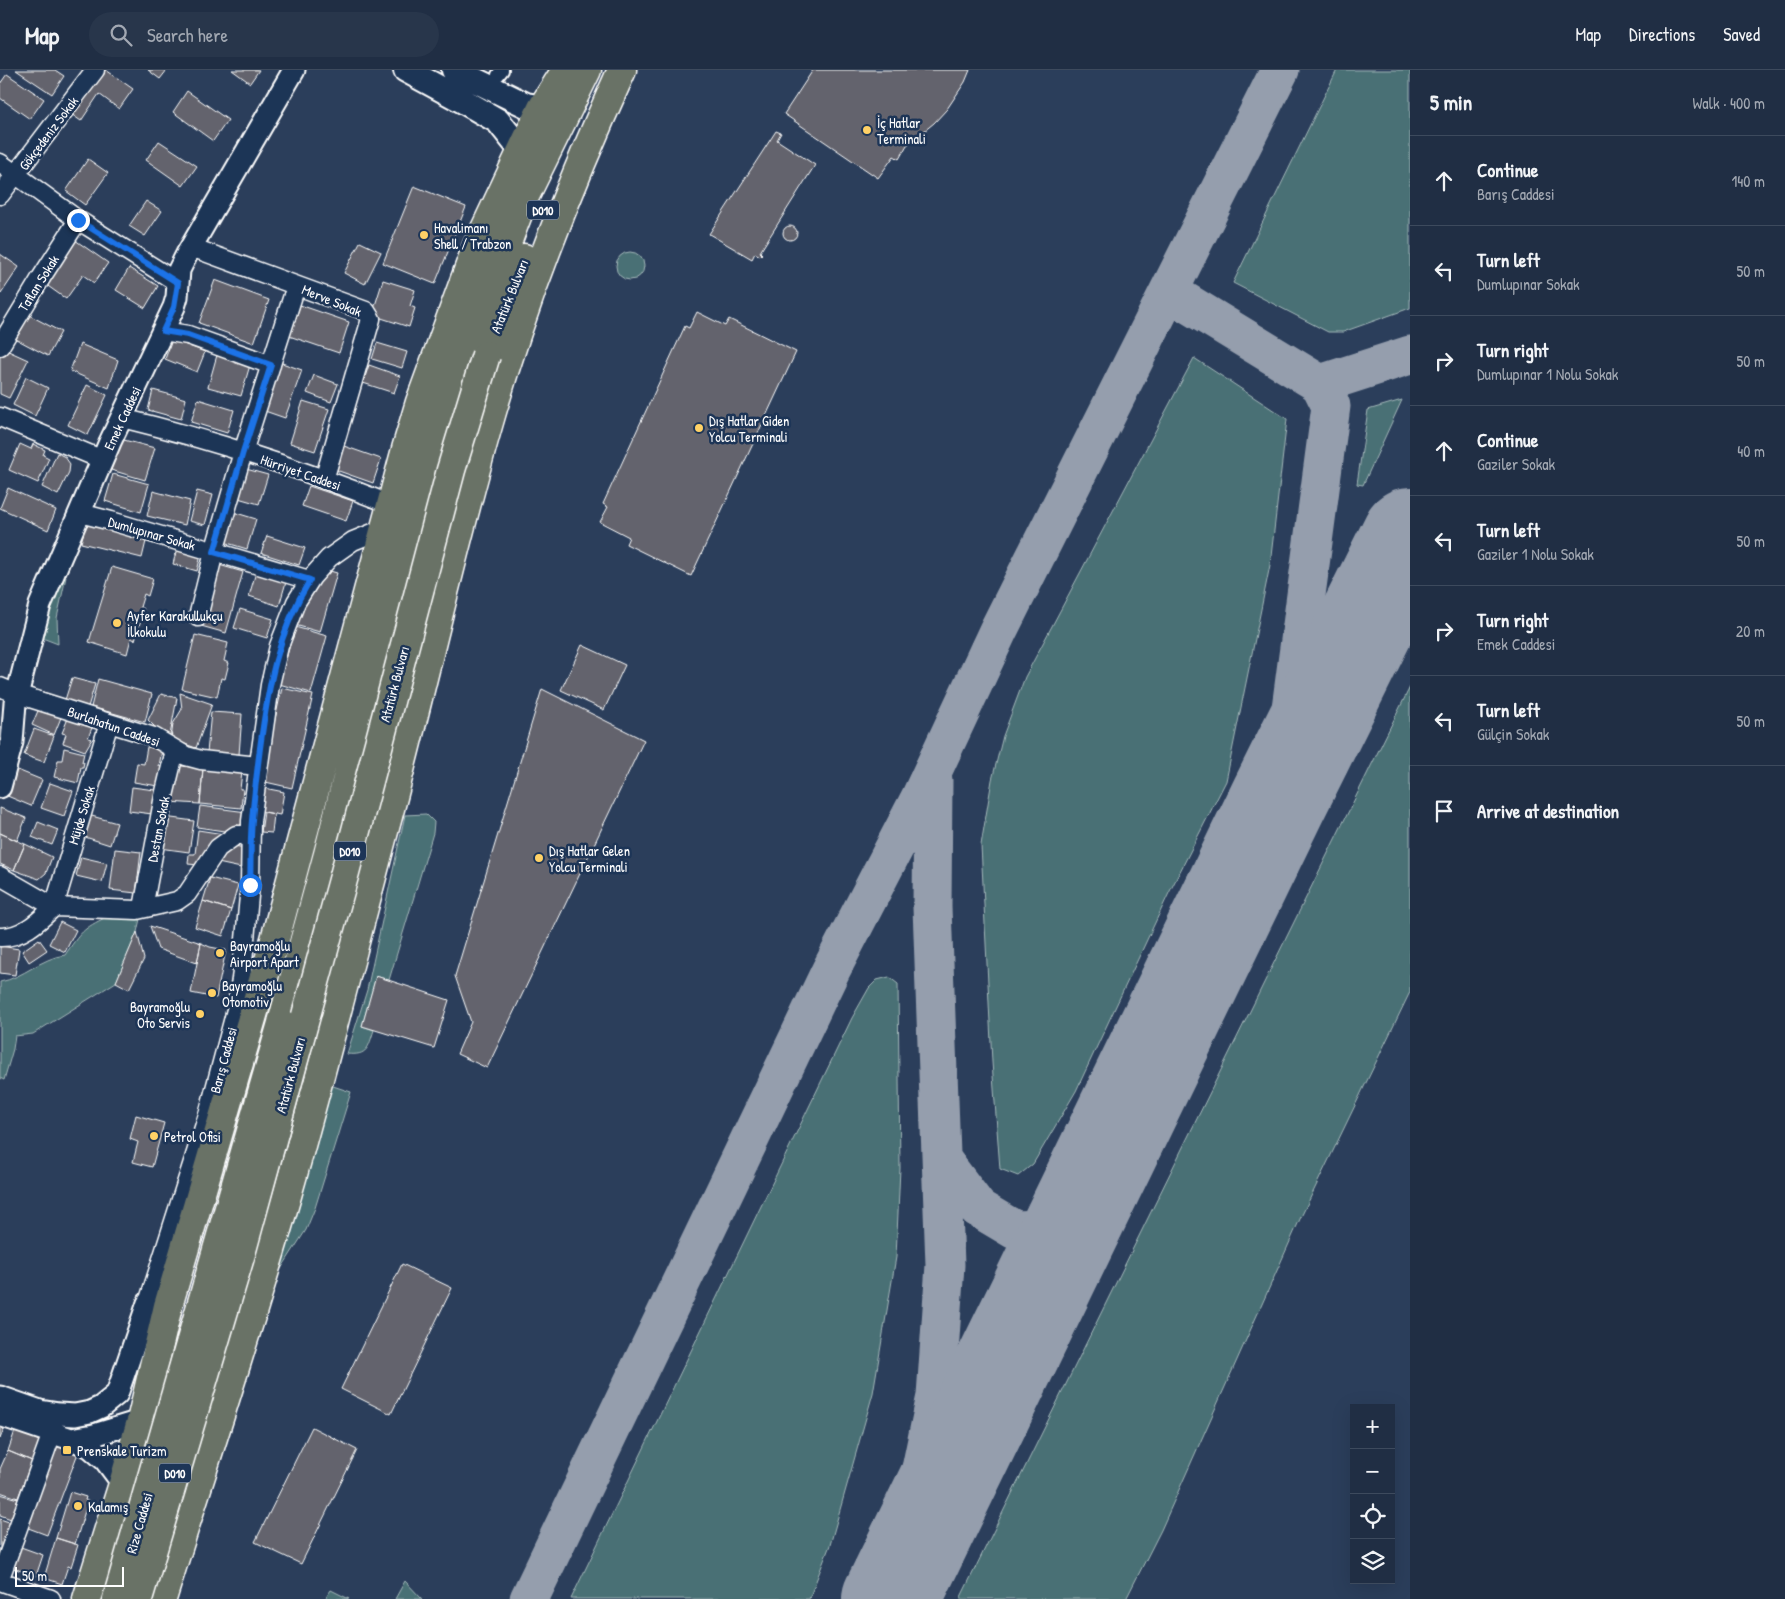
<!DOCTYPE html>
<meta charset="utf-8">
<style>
body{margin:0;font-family:"Patrick Hand",sans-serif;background:#28364b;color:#f1f3f6}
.controls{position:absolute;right:15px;bottom:15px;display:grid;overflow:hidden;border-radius:0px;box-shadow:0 5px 20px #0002}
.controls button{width:45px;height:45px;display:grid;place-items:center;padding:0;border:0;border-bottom:1px solid #3d4a5d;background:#202e44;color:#f1f3f6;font:25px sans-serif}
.scale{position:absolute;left:15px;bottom:12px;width:109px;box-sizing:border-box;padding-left:5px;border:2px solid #fff;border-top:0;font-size:14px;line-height:18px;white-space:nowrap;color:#fff;-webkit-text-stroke:4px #1d3557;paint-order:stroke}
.stop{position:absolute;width:15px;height:15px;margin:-11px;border:4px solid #1a73e8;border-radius:50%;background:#fff}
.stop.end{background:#1a73e8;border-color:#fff;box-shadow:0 1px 5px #0008}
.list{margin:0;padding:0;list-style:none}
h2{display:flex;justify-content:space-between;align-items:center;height:65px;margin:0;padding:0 20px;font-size:21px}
h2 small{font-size:16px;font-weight:400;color:#a2a8b2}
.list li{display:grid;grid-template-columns:32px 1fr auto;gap:15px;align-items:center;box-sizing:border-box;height:90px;padding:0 20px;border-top:1px solid #3d4a5d}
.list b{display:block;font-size:19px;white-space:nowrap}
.list p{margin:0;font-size:16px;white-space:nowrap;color:#a2a8b2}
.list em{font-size:16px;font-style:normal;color:#a2a8b2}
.icon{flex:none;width:28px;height:28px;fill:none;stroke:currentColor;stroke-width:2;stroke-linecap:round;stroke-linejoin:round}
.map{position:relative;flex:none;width:1410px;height:1529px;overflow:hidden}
header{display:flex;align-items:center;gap:30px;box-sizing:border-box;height:70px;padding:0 25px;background:#202e44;border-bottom:1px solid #3d4a5d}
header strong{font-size:24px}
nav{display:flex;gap:28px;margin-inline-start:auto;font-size:18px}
.search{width:350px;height:45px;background:#28364b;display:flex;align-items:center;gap:12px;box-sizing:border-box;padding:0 18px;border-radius:28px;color:#a2a8b2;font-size:19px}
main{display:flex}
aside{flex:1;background:#202e44}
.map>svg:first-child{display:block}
.green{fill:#497074;stroke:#a4b8ba}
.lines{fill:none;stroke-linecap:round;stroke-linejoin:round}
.taxiway{stroke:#959ead;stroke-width:39}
.runway{stroke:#959ead;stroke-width:98}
.building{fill:#63646d;stroke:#fff}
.pedestrian-casing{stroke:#fff;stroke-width:16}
.minor-casing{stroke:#fff;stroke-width:21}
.tertiary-casing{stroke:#fff;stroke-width:25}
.secondary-casing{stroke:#fff;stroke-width:28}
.trunk-casing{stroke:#fff;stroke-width:31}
.pedestrian{stroke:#1d3557;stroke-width:12}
.minor{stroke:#1d3557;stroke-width:18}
.tertiary{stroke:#1d3557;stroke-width:21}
.secondary{stroke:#1d3557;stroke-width:24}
.trunk{stroke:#697266;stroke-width:28}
.trunk-bridge-casing{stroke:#fff;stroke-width:31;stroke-linecap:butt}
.trunk-bridge{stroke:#697266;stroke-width:28}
.route{stroke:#1a73e8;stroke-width:6}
.poi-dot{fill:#ffd166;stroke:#1d3557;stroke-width:2}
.labels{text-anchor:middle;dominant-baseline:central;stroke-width:5;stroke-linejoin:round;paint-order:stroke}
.shield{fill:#1d3557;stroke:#bbc2cd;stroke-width:1}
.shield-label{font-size:12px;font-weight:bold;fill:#fff}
.poi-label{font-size:14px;fill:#fff;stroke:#1d3557;text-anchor:start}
.street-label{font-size:14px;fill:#fff;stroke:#1d3557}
</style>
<header>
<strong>Map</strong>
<div class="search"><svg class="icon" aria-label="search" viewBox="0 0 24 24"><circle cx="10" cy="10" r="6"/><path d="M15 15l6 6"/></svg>Search here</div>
<nav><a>Map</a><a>Directions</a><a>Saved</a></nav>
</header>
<main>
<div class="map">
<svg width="1410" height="1529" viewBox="0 0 1410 1529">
<rect width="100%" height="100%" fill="#2b3e5b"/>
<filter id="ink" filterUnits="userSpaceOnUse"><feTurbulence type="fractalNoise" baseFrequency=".02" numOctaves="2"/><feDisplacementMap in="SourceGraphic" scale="10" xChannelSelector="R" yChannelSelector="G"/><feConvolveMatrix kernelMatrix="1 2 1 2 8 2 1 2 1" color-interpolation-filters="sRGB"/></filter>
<g filter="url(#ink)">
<!-- green -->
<path class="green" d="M1337 0H1410V238L1343 262H1328L1233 213Z
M616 196a14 14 0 1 1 28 0a14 14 0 1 1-28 0Z
M1194 288 1287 349 1270 495 1226 711 1169 823 1076 1021 1033 1094 1018 1106 1000 1099 992 992 981 775 992 710 1003 666 1025 607Z
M1402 330 1363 415 1357 414 1368 340Z
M55 504 66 507 57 548 58 574 32 564Z
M1410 617V922L1300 1149 1161 1460 1126 1529H960Z
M426 744 434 752 433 763 389 910 376 906 362 956 374 960C368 978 368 986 347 984L367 920 405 745Z
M107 847 140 849 137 862 116 912 33 964 15 966 13 979 4 1010 0 1008V912C23 908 41 888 65 885 80 863 83 858 107 847Z
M889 907 898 914 900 1098 896 1187 873 1323 830 1475 809 1529H571L852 948 869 918 877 910Z
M330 1015 351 1022 315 1138 306 1160 279 1202Z
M405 1511 422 1529H395Z
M331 1520 349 1529H325Z"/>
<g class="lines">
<!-- taxiway -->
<path class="taxiway" d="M1169 222 1320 314 1410 285
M1279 729 1331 336 1320 314
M942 1090 978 1138 1015 1160 1043 1159 1081 1139
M529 1529 831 900 920 728 998 561 1280 0
M885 1529 915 1428 936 1326 945 1195 932 837 933 710"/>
<!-- runway -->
<path class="runway" d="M891 1529 1279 729 1410 466"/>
</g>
<!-- building -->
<path class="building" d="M16 0H55L64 6 52 24Z
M102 0H106L133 19 119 39 99 24 81 51 71 44Z
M148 0H167L160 9Z
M232 0H259L250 13Z
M813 0H970L965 12 947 39 934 53 907 75 899 89 894 86 878 108 784 44Z
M7 4 44 29 30 49 0 28V14Z
M187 21 228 50 213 71 173 42Z
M776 61 781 63 777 70 815 95 760 182 762 184 760 186 755 183 752 189 709 164Z
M159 71 197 96 183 116 146 90Z
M88 89 108 103 85 135 66 121Z
M414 116 466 137 435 214 383 193Z
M146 131 162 141 145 166 129 156Z
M783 163a7 7 0 1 1 14 0a7 7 0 1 1-14 0Z
M75 170 108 193 94 213 83 205 66 229 45 214Z
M360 172 381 182 365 214 344 203Z
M0 184 19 197 1 224 0 223Z
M129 198 158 216 145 238 116 220Z
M215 210 269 230 254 273 199 253Z
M383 210 415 220 410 236 415 238 409 257 372 245Z
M300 235 349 252 339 283 289 266Z
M697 242 725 256 729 249 796 282 691 506 626 474 629 467 600 452 608 437 603 434 685 256 689 258Z
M29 245 61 262 48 286 16 269Z
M172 270 205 282 197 302 165 289Z
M377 273 407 282 402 298 372 289Z
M80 274 118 290 109 318 70 301Z
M4 279 28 290 9 328 0 324V286Z
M217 285 250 295 241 326 208 317Z
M276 291 302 300 285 348 259 339Z
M369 295 400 306 394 323 363 313Z
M314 305 338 314 331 332 307 323Z
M26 307 48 318 35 346 13 335Z
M87 315 107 325 88 365 68 355Z
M153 320 186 329 181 349 148 340Z
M198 329 234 340 227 363 191 352Z
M303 331 329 339 315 381 290 373Z
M120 369 155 378 145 410 111 400Z
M20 374 31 379 33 374 45 380 43 385 49 388 38 413 9 400Z
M341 375 381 389 373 413 333 399Z
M57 383 65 387 70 394 69 402 58 425 42 417Z
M246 399 268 405 259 434 238 428Z
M113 404 149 414 141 442 105 431Z
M309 416 353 431 346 451 302 436Z
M8 418 56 440 48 460 0 438Z
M153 421 190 431 185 455 147 446Z
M197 421 213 425 205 455 189 451Z
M233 442 256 449 247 479 224 472Z
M94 450 148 463 142 488 81 473 85 456Z
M267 466 305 478 299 495 261 483Z
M178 474 202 481 197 501 173 494Z
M219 495 243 502 226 563 201 556Z
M112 497 153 509 148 526 144 524 140 537 144 539 135 570 131 568 127 584 89 572Z
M323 499 337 503 320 562 295 555 305 521Z
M256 502 286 512 279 536 249 526Z
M240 539 273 549 267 568 234 558Z
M295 557 327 566 311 623 279 614Z
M195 565 228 573 224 591 229 593 225 609 221 608 217 627 182 619Z
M582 575 625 595 604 640 561 620Z
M72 608 95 614 88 637 65 630Z
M98 609 152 624 145 652 91 637Z
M282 618 313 625 292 718 261 711Z
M542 619 644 670 487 998 457 984 471 952 455 906Z
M180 623 212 634 196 678 171 669 173 654 182 639Z
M161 624 177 628 170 665 160 662 148 650Z
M40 636 62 645 54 665 32 655Z
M211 642 242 644 239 685 207 683Z
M69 646 93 655 88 668 92 669 85 681 63 673 66 664 62 663Z
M34 659 54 666 44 692 24 685Z
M147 677 162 680 159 696H162L158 716 134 712 137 693 144 694Z
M64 678 84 683 82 692H84L83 697H81L78 713 54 707 58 690H62Z
M172 695 203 698 200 734 168 732Z
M203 698 242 702 240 719H243L241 738 200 734Z
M15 699 42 710 31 736 5 725Z
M50 713 73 721 64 746 41 738Z
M132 717 155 720 152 744 129 741Z
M264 718 284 722 280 745 260 741Z
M200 736 247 742 246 749H242L241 756 237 755 231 762 197 757Z
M0 738 26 748 17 771 0 763Z
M264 742 274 744 272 763 261 762Z
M88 745 117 753 110 775 82 766Z
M164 747 194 751 189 782 160 778Z
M38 752 58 760 52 775 32 767Z
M198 760 224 764 198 795 188 794 189 784H195Z
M0 763 25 774 14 800 0 794Z
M25 774 52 787 46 803 39 809 14 800Z
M229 775 245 778 241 798 213 792 223 782 227 783Z
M115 779 141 782 136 823 110 820Z
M81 787 107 793 102 812 76 806Z
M210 808 238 815 231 840 203 831Z
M203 831 231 840 223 866 195 857Z
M60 852 76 860 65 882 49 874Z
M150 856 201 873 197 893 158 879Z
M137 862 144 889 129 919 116 912Z
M39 869 47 880 29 892 22 881Z
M201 873 210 877 226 880 216 928 191 923Z
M0 876 19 879 15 905 0 903Z
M376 906 449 930 434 978 362 956Z
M136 1045 164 1053 152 1097 133 1092 138 1072 130 1069Z
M402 1194 452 1218 391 1344 341 1319Z
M0 1356 4 1358 0 1369Z
M312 1357 357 1380 301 1494 255 1472Z
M15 1361 40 1371 32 1391 8 1381Z
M53 1374 78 1383 47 1465 23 1456Z
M8 1381 32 1391 18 1428 0 1422V1399Z
M70 1422 86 1427 85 1430 88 1431 75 1474 56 1468Z
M0 1424 18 1429 11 1449 0 1445Z
M0 1449 12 1453 0 1486Z
M56 1468 78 1475 71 1497 68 1496 62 1514 44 1508Z
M18 1476 43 1485 36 1506 10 1497Z"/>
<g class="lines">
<defs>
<path id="pedestrian" d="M498 5 502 0"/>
<path id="minor" d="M0 93 78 150 178 213
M0 125 95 0
M191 177 366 241 371 249 324 410
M163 261 188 265 271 295
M0 276 41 208 78 150
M0 347 103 390
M122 348C213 370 304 400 392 435
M80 443 111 451 309 510
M198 547 214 482 243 382 296 216
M0 617 17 624 154 667 186 686 201 690 258 696
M0 806 54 837 109 653
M143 838 164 726 175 680
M0 867C22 868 39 851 54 837L137 840 177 831 187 824 218 778 236 765H251
M148 1233 208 1045 237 936 242 902 250 815 251 751 270 615 279 576 296 532 312 507 329 488 353 471 385 458
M0 1508 52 1363
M0 1511 51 1529"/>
<path id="tertiary" d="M0 717 12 672 15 633 40 535 110 372 174 237 177 227 179 200 187 184 294 0
M0 1327 40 1341 59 1344 75 1345 90 1342 101 1337 117 1324 148 1233 168 1236
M0 1345 71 1369 90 1377 105 1390 123 1414
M71 1369 94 1365 153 1347"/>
<path id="secondary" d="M406 0 465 32 498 51 521 80
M454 0 526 35 542 38"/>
<path id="trunk" d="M486 285 524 188
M282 953 328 784 418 427 466 281 524 128 587 0
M87 1529 123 1414 141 1351 168 1236 274 873 406 379 420 332 477 176 542 38 566 0
M162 1529C204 1394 249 1259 288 1122 323 999 354 874 387 750 423 615 452 479 491 345 525 227 571 112 622 0"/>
</defs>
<!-- pedestrian casing -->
<use href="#pedestrian" class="pedestrian-casing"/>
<!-- minor casing -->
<use href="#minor" class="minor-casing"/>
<!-- tertiary casing -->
<use href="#tertiary" class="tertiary-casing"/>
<!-- secondary casing -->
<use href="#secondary" class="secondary-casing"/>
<!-- trunk casing -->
<use href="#trunk" class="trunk-casing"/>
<!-- pedestrian -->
<use href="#pedestrian" class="pedestrian"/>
<!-- minor -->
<use href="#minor" class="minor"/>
<!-- tertiary -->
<use href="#tertiary" class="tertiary"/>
<!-- secondary -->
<use href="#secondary" class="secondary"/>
<!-- trunk -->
<use href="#trunk" class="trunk"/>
<defs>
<path id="trunk-bridge" d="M117 1529 282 953
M138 1529 242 1180 344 806 451 400 486 285"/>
</defs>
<!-- trunk-bridge casing -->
<use href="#trunk-bridge" class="trunk-bridge-casing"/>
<!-- trunk-bridge -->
<use href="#trunk-bridge" class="trunk-bridge"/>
</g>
</g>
<g class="lines" filter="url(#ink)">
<!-- route -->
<path class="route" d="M78 150 178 213 174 237 163 261 188 265 271 295 243 382 214 482 310 510C277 563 268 618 260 678 257 702 254 726 252 750 250 771 251 793 250 815"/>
</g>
<!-- markers -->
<g class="poi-dot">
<circle cx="867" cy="60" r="5"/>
<circle cx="424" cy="165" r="5"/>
<circle cx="699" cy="358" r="5"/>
<circle cx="117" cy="553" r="5"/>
<circle cx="539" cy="788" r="5"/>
<circle cx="220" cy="883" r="5"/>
<circle cx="212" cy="923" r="5"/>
<circle cx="200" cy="944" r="5"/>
<circle cx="154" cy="1066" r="5"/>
<rect x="62" y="1375" width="10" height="10" rx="2.5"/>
<circle cx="78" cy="1436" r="5"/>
</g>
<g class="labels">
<!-- shield labels -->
<g class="shield">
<rect x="527" y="130.5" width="32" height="19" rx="4"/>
<rect x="334" y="771.5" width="32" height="19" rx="4"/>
<rect x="159" y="1393.5" width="32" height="19" rx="4"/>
</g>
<g class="shield-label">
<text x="543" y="140">D010</text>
<text x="350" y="781">D010</text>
<text x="175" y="1403">D010</text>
</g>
<!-- poi labels -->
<g class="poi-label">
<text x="877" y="52">İç Hatlar<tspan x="877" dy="16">Terminali</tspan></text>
<text x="434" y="157">Havalimanı<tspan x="434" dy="16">Shell / Trabzon</tspan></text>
<text x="709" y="350">Dış Hatlar Giden<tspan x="709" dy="16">Yolcu Terminali</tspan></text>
<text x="127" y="545">Ayfer Karakullukçu<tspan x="127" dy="16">İlkokulu</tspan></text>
<text x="549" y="780">Dış Hatlar Gelen<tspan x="549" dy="16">Yolcu Terminali</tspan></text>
<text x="230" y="875">Bayramoğlu<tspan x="230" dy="16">Airport Apart</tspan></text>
<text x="222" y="915">Bayramoğlu<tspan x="222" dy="16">Otomotiv</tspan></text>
<text x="190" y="936" text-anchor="end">Bayramoğlu<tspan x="190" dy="16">Oto Servis</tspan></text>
<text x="164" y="1066">Petrol Ofisi</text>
<text x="77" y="1380">Prenskale Turizm</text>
<text x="88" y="1436">Kalamış</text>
</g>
<!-- street labels -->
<g class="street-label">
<text transform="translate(48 63) rotate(-53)">Gökçedeniz Sokak</text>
<text transform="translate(38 213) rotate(-58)">Taflan Sokak</text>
<text transform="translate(509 226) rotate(-68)">Atatürk Bulvarı</text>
<text transform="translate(332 230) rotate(22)">Merve Sokak</text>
<text transform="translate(122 348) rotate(-65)">Emek Caddesi</text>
<text transform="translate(301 402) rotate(19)">Hürriyet Caddesi</text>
<text transform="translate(152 463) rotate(16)">Dumlupınar Sokak</text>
<text transform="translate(394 614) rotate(-75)">Atatürk Bulvarı</text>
<text transform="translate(114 656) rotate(19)">Burlahatun Caddesi</text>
<text transform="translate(81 745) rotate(-73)">Müjde Sokak</text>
<text transform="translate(158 759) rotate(-79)">Destan Sokak</text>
<text transform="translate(223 990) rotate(-75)">Barış Caddesi</text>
<text transform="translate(290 1005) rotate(-75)">Atatürk Bulvarı</text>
<text transform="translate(139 1453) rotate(-74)">Rize Caddesi</text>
</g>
</g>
</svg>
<div class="controls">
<button>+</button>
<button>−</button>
<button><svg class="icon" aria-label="locate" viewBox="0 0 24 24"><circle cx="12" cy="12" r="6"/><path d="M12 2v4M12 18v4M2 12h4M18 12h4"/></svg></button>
<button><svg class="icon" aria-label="layers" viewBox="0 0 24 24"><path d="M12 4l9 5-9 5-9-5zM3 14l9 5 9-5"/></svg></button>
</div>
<div class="scale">50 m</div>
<div class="stop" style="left:250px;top:815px"></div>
<div class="stop end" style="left:78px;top:150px"></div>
</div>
<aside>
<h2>5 min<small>Walk · 400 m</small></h2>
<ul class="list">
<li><svg class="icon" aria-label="ahead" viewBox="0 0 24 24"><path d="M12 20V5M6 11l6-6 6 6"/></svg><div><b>Continue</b><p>Barış Caddesi</p></div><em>140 m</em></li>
<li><svg class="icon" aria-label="left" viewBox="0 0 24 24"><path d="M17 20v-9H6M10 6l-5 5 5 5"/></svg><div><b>Turn left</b><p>Dumlupınar Sokak</p></div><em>50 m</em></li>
<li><svg class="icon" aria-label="right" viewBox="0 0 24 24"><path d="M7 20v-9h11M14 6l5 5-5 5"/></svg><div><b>Turn right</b><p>Dumlupınar 1 Nolu Sokak</p></div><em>50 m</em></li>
<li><svg class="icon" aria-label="ahead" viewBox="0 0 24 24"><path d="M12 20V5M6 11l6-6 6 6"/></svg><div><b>Continue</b><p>Gaziler Sokak</p></div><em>40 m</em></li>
<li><svg class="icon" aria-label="left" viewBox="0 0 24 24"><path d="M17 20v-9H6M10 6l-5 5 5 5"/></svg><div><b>Turn left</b><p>Gaziler 1 Nolu Sokak</p></div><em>50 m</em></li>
<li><svg class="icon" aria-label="right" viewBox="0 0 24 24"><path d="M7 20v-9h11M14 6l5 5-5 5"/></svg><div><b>Turn right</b><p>Emek Caddesi</p></div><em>20 m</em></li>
<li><svg class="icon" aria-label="left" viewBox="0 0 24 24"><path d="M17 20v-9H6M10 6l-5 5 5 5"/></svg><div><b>Turn left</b><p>Gülçin Sokak</p></div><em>50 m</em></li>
<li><svg class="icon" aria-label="arrive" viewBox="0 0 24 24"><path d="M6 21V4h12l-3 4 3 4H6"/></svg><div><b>Arrive at destination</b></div></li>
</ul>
</aside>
</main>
